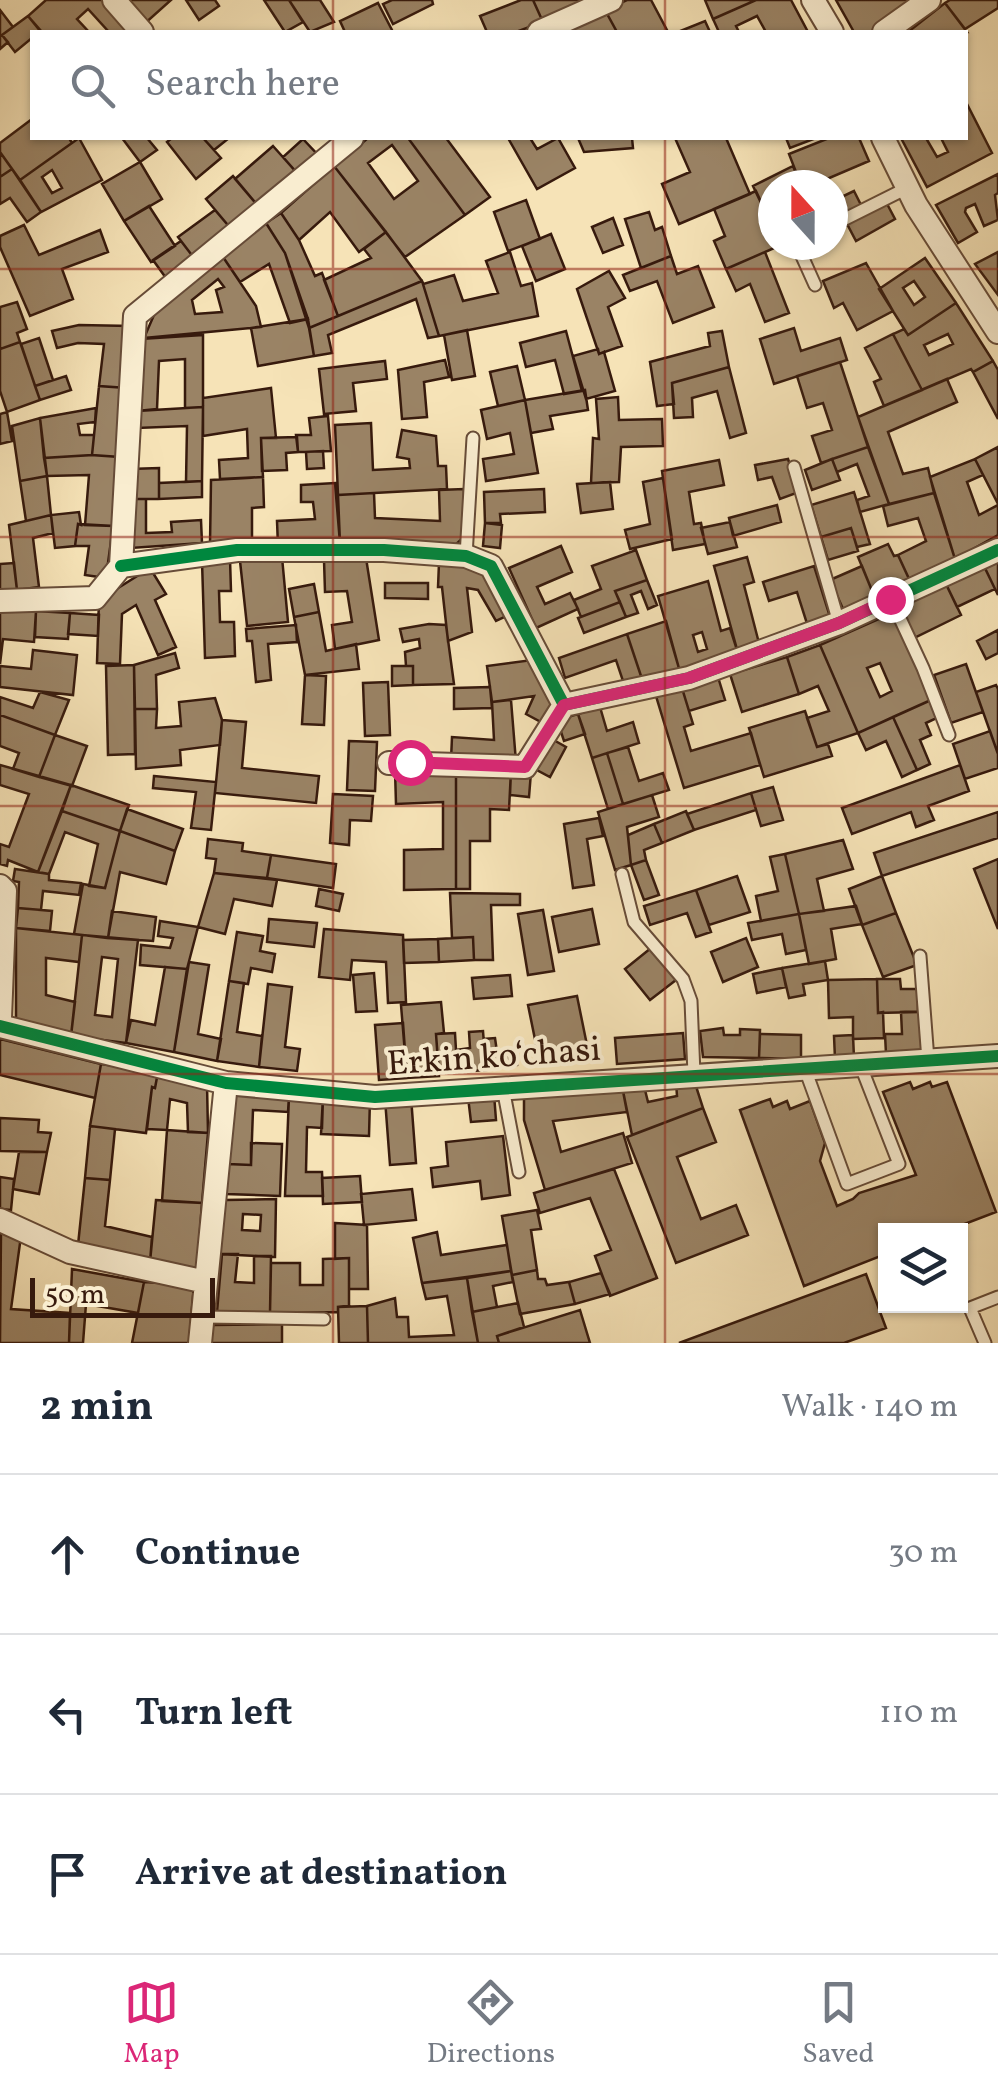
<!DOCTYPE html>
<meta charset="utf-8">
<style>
body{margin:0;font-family:Vollkorn,serif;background:#f2f2f3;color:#1f2937}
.controls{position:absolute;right:30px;bottom:30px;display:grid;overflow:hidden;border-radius:0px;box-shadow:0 2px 8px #0004}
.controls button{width:90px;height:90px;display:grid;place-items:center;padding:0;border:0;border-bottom:2px solid #e0e1e3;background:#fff;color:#1f2937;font:50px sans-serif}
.compass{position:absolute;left:758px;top:170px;width:90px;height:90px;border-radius:50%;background:#fff;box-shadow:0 2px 8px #0004;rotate:339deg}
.scale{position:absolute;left:30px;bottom:25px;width:185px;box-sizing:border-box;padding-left:10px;border:5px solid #371a0d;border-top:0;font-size:28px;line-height:35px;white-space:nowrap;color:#371a0d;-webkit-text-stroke:8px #f9edd0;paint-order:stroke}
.stop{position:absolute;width:30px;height:30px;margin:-22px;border:8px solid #db2777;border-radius:50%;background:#fff}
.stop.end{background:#db2777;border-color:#fff;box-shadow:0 2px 10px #0008}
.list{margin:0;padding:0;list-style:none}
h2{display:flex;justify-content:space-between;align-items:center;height:130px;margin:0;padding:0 40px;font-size:42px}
h2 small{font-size:32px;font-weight:400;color:#747a83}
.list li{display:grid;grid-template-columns:65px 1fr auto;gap:30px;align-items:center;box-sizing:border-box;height:160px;padding:0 40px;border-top:2px solid #e0e1e3}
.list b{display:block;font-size:38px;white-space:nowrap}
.list em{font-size:32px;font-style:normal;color:#747a83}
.icon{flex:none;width:55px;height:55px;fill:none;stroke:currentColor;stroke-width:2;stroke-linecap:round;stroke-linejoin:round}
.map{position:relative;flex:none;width:998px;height:1343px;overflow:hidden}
.search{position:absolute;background:#fff;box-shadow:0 2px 8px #0004;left:30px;right:30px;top:30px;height:110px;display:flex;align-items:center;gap:25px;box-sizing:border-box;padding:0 35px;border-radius:0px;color:#747a83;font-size:38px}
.sheet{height:610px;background:#fff}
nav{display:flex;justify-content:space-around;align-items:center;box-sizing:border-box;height:140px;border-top:2px solid #e0e1e3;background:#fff;font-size:28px;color:#747a83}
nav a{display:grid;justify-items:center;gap:5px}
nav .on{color:#db2777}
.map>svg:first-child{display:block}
.building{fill:#9a8365;stroke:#371a0d;stroke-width:2.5;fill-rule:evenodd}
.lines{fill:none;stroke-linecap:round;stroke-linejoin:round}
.service-casing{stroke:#674c38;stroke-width:15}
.minor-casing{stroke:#674c38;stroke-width:26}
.service{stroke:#f9edd0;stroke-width:11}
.minor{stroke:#f9edd0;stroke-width:22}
.cycleway-casing{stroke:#f9edd0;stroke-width:19}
.cycleway{stroke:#00873e;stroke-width:12}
.route{stroke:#db2777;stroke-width:12}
.grid{fill:none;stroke:#8f2418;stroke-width:2.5;stroke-opacity:0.55}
.labels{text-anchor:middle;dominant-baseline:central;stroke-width:8;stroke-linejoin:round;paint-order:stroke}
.street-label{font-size:35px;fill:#371a0d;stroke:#f9edd0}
</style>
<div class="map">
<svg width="998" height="1343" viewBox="0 0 998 1343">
<rect width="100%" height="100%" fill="#f6e3b7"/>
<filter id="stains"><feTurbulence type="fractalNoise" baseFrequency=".002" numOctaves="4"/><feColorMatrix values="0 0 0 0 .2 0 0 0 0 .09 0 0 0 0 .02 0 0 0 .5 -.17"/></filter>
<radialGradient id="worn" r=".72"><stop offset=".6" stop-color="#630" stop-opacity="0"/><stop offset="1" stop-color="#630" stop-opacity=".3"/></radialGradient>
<!-- building -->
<path class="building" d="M46 0H110L139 32H109L88 9 77 19 89 32H42L28 16Z
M119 0H171L142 26Z
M186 0H215L219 6 199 20Z
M264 0H289L303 22 285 32Z
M289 0H320L334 22 310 32Z
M392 0H432L433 4 393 24 383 4Z
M521 0H533L543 22 516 32H487L480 16Z
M533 0H592L543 22Z
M627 0H651L668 32H617L605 10Z
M705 0H756L713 19Z
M756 0H791L808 32H766L757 16 736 26 739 32H719L713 19Z
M836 0H917L871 32H854Z
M950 0H998V8L965 29 945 3Z
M378 3 393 32H345L340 21Z
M945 3 967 32H908Z
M0 10 13 27 2 35 8 42 0 49Z
M605 10 617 32H551Z
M28 16 41 32H32V38L15 52 2 35Z
M705 21 710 32H678Z
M966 102 992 153 927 187 901 138H926L937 157 948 152 941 138H966Z
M32 119V138H69L72 143 20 180 0 152V143Z
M79 138 102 180 41 212 20 180ZM52 170 62 188 52 193 42 177Z
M122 138H147L157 150 140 162Z
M172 138H203L221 158 196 179 167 142Z
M203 138H229L214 150Z
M368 138H408L465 215 405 257 334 166ZM392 145 418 181 394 199 368 163Z
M408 138H446L490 197 465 215Z
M508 138H530L537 149 558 138 575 168 537 189Z
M578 138H632L633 148 584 152Z
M675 138H726L750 194 679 224 662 184 690 172Z
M786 138H816L790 148Z
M829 138H859L869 161 813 185H801L789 154Z
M303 139 318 155 297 173 283 157Z
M273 146 297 173 259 207 235 179Z
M0 152 12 169 0 177Z
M140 162 162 199 124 221 102 184Z
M334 166 386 232 359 252 330 212 299 240 281 213Z
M793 166 801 185H773V204L764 209 753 186Z
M12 169 41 212 27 222 10 198 0 204V177Z
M998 174V193L995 195 998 220 984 226 975 204 966 208 965 212 977 232 958 243 936 205Z
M233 176 259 207 232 230 206 199Z
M756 191 773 228V245H781L726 269 714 241 725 236 714 209Z
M854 191 862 207 836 220 833 201Z
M526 200 540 239 508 251 494 212Z
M885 200 895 219 856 241 846 222Z
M149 206 175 246 151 262 124 221Z
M215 210 232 230 194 258 178 237Z
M649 212 655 230 662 227 671 256 641 268 625 219Z
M281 213 299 240 315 276 322 273 338 316 309 328 285 253 266 223Z
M613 218 623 245 603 253 592 227Z
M266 223 285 253 308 319 290 323 269 264 240 282 221 254Z
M24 225 39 255 100 230 108 252 62 269 73 299 30 316 0 247V236Z
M386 232 422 281 338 316 324 280 371 258 364 249Z
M551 234 565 269 536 281 522 246Z
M181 241 194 258 166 278 153 260Z
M510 252 521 286 532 283 538 316 439 336 423 284 454 275 463 301 498 293 486 261Z
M765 252 789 313 765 322 750 284 736 291 726 269Z
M998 252V295L975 264Z
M221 254 256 306 261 327 144 338 160 301ZM218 279 224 287 216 290 222 312 195 314 192 300Z
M671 256 677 274 698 266 714 307 673 323 657 281 630 291 623 275Z
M925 258 956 303 908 335 879 289ZM914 281 925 297 914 305 903 288Z
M866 263 893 311 857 330 843 303 834 308 823 281Z
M609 271 625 298 608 307 622 346 599 354 577 289Z
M422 281 439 336 428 338 416 299 328 335 332 353 314 356 309 328Z
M17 302 27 329 17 333 20 342 0 349V307Z
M956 303 993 361 973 372 971 369 922 390 893 334 904 329 908 335ZM948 334 953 344 929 355 924 345Z
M308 319 314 356 258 366 251 328Z
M79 325 131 326 126 388 99 386 104 344 78 343 57 348 52 331Z
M794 328 801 351 840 338 847 360 774 384 760 339Z
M467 330 475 376 452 380 444 335Z
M566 331 582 391 564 394 555 360 526 367 520 343Z
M722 331 729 367 672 383 674 404 657 406 650 362 710 346 708 333Z
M893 334 922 390 884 406 874 382 881 379 865 348Z
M203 335V407L185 408V359L159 361 157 409 137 411 140 339Z
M39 338 53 380 35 386 21 344Z
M20 342 40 400 7 412 0 391V349Z
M598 349 599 354 604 352 615 391 586 399 573 356Z
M445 360 449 377 424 382 427 417 402 419 398 370Z
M385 361 387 379 353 383 356 411 324 414 319 369Z
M993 361 998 370V419L973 372Z
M840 362 868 447 821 463 812 436 832 430 823 403 807 408 797 376Z
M517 366 525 400 498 406 490 372Z
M729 367 746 433 730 438 717 391 692 398 693 417 674 418 672 383Z
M66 376 71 390 40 400 35 386Z
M947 379 957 402 888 432 903 474 928 468 934 493 889 504 858 417Z
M99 386 126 388 119 457 92 455Z
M271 388 276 438H261L263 477 220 479 219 460 248 458 247 429 203 436V398Z
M585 390 588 410 550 416 553 429 531 433 525 400Z
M618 397 619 420 662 419 663 446 621 447 619 482 591 483 593 438 599 439 596 399Z
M525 400 538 473 486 481 483 459 514 454 510 433 487 439 481 410Z
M203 407 202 481 186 482 187 426 137 428V411Z
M96 408 95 422 78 424 80 435H94L92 455 44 458 40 418Z
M7 412 12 441 0 444V414Z
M328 416 331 451 298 452 296 435H311L309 418Z
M40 418 47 476 20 481 12 426Z
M371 423 373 470 410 468 409 459 397 457 402 430 436 436 438 466H446L447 489 338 495 335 425Z
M297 437 298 452 286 453 287 470 262 471 261 438Z
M868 447 889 504 860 512 857 500 869 496 857 464 837 472 832 459Z
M998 447V504L975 459Z
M323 451 324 468 307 469 306 452Z
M92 455 119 457 113 526 85 525 89 475 47 476 44 458Z
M788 459 799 492 780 499 772 477 758 480 755 465Z
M832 459 840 480 812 490 805 470Z
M975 459 983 475 967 482 979 515 998 505V535L955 559 930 477Z
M719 460 724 485 689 492 694 524 701 523 705 544 673 550 662 471Z
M159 468V499H130V469Z
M47 476 51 515 26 521 20 481Z
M263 477 264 507 252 508V545L210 544 211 480Z
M663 478 672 539 630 549 625 530 650 524 643 482Z
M202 481V497L159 499V483Z
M610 482 613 509 581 513 577 484Z
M335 483 340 543 278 546 277 521 315 519 313 502H301V485Z
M464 489 465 536 452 548 340 543 338 495 374 493 375 518 440 521 439 490Z
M544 489 545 512 500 514 501 523H485L484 492Z
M854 492 870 544 857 547 851 528 821 537 811 505Z
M934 493 955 559 910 581 898 555 926 541 918 518 888 526 883 506Z
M130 499H146V533L172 532 171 522 201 520 202 543 131 548Z
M777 505 781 522 733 536 729 518Z
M79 512 81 525 78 524 75 546 55 548 51 515Z
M51 515 53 533 33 538 39 587 17 590 9 525Z
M730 522 737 547 708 554 701 528Z
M485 523 502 525 500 548 483 546Z
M78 524 113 526 106 578 85 575 89 546H75Z
M851 528 858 551 828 560 821 537Z
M888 544 894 556 898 555 910 581 875 598 858 557Z
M561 546 572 572 537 587 545 604 570 593 578 609 536 628 509 568Z
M636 550 647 580 615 591 620 602 581 617 574 600 601 589 592 566Z
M998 554V595L982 562Z
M282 557 288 622 247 626 240 561Z
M747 557 754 582 744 585 760 647 738 653 714 566Z
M366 558 379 640 335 649 332 625 352 622 347 591 325 592 324 560Z
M230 559 231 591H219L220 622H234L235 656 205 658 202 561Z
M14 563 17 590 0 591V564Z
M439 563 468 566 491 579 511 614 496 621 478 590 467 588 472 632 448 641 442 587H438Z
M814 566 832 623 809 630 797 592 769 601 763 582Z
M862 566 875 598 844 611 830 580Z
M984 566 995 589 957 607 946 584Z
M150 568 166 594 155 600 176 647 158 655 136 605 122 614 120 664 97 663 99 600Z
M647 580 657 605 648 609 641 591 631 595 638 613 626 617 615 591Z
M708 581 721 631 730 628 738 653 680 672 658 596ZM702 632 707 649 698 652 693 635Z
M385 583H428V599L385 598Z
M314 584 319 612 294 617 289 589Z
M946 584 961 615 914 638 899 607Z
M620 602 626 617 584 633 578 618Z
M0 609 36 611 34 642 3 639 0 664Z
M36 611 70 613 68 639 35 637Z
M319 612 326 651 356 644 359 669 305 675 294 617Z
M70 613 99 615 98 636 68 634Z
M892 613 931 700 858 733 820 645ZM880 663 892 691 880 697 867 668Z
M666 621 680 672 643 682 627 634Z
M429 624 446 625 454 684 413 685V666H406L405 652 420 648 419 639 403 642 400 629Z
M296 625 297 642 268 644 271 680 256 682 252 641H247L246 629Z
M998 630V653L986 659 977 641Z
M627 634 643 682 625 687 616 660 565 678 559 658Z
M820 645 858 733 817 747 807 718 829 711 818 686 799 694 787 657Z
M33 650 77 655 73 695 0 687V666L31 669Z
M175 653 179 668 156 675 157 709H135L134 665Z
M787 657 799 694 742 712 730 674Z
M532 660 555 698 541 722 526 714 534 696 492 702 487 666Z
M966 664 983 712 951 723 934 675Z
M134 665 135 754 108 755 106 666Z
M392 666H413V685L392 686Z
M305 675 326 676 324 725 302 724Z
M718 677 725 700 689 711 682 688Z
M388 682 390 735 365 736 363 683Z
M996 685 998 689V754L976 692Z
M490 687 492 708 454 709V688Z
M682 688 693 724 684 727 691 751 751 733 760 765 684 788 656 696Z
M40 692 69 700 55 735 0 715V697L33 708Z
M215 698 222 720 220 745 180 750 181 765 136 769 135 709H157L156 728 181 726 179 702Z
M511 700 516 762 451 760 452 737 494 740 492 702Z
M931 700 939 717 926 723 931 735 920 740 930 764 917 770 893 717Z
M600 707 607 731 633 722 639 743 592 758 578 714Z
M805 711 817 747 828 744 832 756 764 777 749 728Z
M578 714 585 734 564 741 557 720Z
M0 715 55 735 39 777 13 769 19 753 0 746Z
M893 717 917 770 902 777 886 741 866 750 858 733Z
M222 720 246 722 242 768 319 776 316 803 215 793Z
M990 731 998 754V768L965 779 953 744Z
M55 735 87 746 72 786 39 777Z
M550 738 566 747 550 777 533 768Z
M349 741 377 742 375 791 347 790Z
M628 747 639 781 663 773 669 790 623 804 607 753Z
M607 753 623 804 608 809 592 758Z
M0 765 71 785 38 872 8 860 7 866 0 864V844L9 847 29 794 0 785Z
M960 765 969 791 928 806 934 820 916 827 911 812 852 834 842 808Z
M456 768 511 770 509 810 490 809V841H470V889H456Z
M456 768V889L404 890V850L443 849V802L396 804 395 770Z
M511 770 531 772 529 797 510 795Z
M154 776 216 782 211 830 191 828 196 792 153 788Z
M71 785 129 805 120 831 62 811Z
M773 787 783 820 761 826 751 793Z
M751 793 756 810 694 830 687 814Z
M333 794 373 796 371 821 350 820 349 845 330 843Z
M652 795 659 817 627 827 631 865 615 870 598 812Z
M127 809 183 829 175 851 120 831Z
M62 811 120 831 105 888 89 886 98 844 65 832 49 874 38 872Z
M686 811 694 830 662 843 654 824Z
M998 812V838L882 876 874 853Z
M599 818 603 836 587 839 594 885 573 888 564 824Z
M654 824 662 843 644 850 646 860 631 865 628 835Z
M120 831 175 851 166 884 120 872 108 938 74 934 83 884 105 888Z
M208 839 243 843 242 851 271 855 267 878 214 873 216 859 206 858Z
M843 840 853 869 817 879 824 911 799 914 785 854Z
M785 854 799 914 761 921 756 896 778 891 770 857Z
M271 855 336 864 333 888 267 878Z
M998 859V929L974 869Z
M646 860 659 895 644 900 631 865Z
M15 869 49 874V880L81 883 79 895 43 891 41 910 18 908 19 882 13 881Z
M214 873 277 880 272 906 234 899 225 934 198 927Z
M737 876 750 912 709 925 696 890Z
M882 876 896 913 862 925 849 889Z
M319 889 343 894 339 911 316 906Z
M696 890 711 932 696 937 687 913 650 925 644 906Z
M450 893 520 894V905H491L493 960H474L473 937 452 938Z
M856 906 862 924 831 929 836 959 809 964 799 914Z
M18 908 52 911 50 931 16 928Z
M592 909 599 944 559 952 552 917Z
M543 910 554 971 528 975 518 914Z
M112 911 156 917 153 941 108 938Z
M896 913 917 965 883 977 862 925Z
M799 914 806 950 786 954 782 934 752 940 748 923Z
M269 919 317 923 314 947 267 942Z
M160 921 198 927 187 969 140 965 141 945 170 948 173 938 158 936Z
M16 928 82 935 79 962 46 958V995L75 1002 71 1036 16 1020Z
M324 929 403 935 406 1002 388 1003 386 962 352 960 350 980 319 977Z
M237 932 263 936 260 951 275 954 272 972 251 968 248 984 229 981Z
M82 935 138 940 126 1043 71 1036ZM102 957 118 959 112 1017 95 1015Z
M473 937 474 960 439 962 438 939Z
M746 938 758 967 723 982 711 952Z
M438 939 439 962 404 963 403 940Z
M651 948 676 980 650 1000 625 969Z
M825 961 828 980 803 984 805 995 789 998 782 968Z
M189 962 209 965 198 1034 221 1039 217 1061 174 1052Z
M165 967 187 969 174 1052 126 1043 131 1020 155 1025Z
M782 968 786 987 757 993 753 974Z
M374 973 377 1011 356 1012 353 975Z
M510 975 512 996 474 999 472 978Z
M877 979H900L901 989H918V1012L878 1013Z
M877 979 878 1013 883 1012 884 1038 853 1039V1017L829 1018 828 980Z
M229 981 244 983 237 1032 262 1036 259 1067 217 1061Z
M268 984 292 987 285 1047 300 1049 297 1071 259 1067Z
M577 996 589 1055 540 1064 528 1005Z
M441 1002 444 1033 436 1034 439 1076 407 1078 401 1005Z
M922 1011 923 1054H886L885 1034H902L901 1012Z
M403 1023 407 1078 379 1080 375 1025Z
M723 1028 724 1035H740V1029L760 1030 759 1058 703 1057 700 1031Z
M483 1031 486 1070 439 1073 436 1034 455 1033 456 1050 470 1048 469 1032Z
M683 1033 685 1059 617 1064 615 1038Z
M760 1034 801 1035V1059L759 1058Z
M853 1035 854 1058 835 1059 834 1036Z
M495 1038 497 1052 515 1050 517 1065 486 1070 484 1039Z
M0 1039 101 1064 95 1098 0 1075Z
M101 1064 158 1072 155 1088 152 1087 146 1133 90 1126Z
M158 1072 207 1084 208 1133 188 1132 187 1103 170 1099 167 1130 147 1129 152 1087 155 1088Z
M694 1080 703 1108 632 1135 622 1086 643 1082 648 1102 677 1096 676 1082Z
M910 1082 913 1089 930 1082 932 1087 947 1082 996 1212 949 1230H886V1254L804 1286 740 1110 770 1099 773 1107 787 1101 790 1109 810 1101 825 1143 820 1161 837 1206 853 1199 859 1193 916 1175 883 1092Z
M622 1086 627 1112 553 1121 561 1152 623 1133 632 1163 545 1190 524 1120V1096Z
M231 1092 289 1096 288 1112 253 1110 251 1165 228 1164Z
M494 1094 496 1120 471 1122 468 1097Z
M289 1096 323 1097 322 1128 307 1127 306 1172H322L323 1196H285Z
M323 1097 370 1099 369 1136 321 1134Z
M411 1097 416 1163 390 1165 385 1099Z
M703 1108 716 1142 677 1157 701 1219 736 1205 748 1235 676 1263 627 1137Z
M0 1118 39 1120 38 1132 51 1133 47 1152 0 1151Z
M90 1126 115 1129 110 1180 85 1178Z
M167 1130 208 1133 202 1203 162 1201Z
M503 1136 510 1195 482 1199 480 1181 433 1187 431 1168 448 1166 446 1142Z
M251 1143 282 1144 280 1196 226 1194 228 1164 251 1165Z
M19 1152H47L39 1194 13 1189Z
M614 1169 657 1278 610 1296 595 1256 611 1250 590 1198 540 1213 534 1193Z
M360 1176 362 1202 323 1204 322 1178Z
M0 1177 14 1179 11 1210 0 1209Z
M85 1178 110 1180 105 1226 152 1237 150 1262 78 1245Z
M412 1189 416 1220 364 1225 361 1194Z
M276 1199 275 1257 219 1254 225 1200ZM243 1214 261 1215 260 1231 242 1230Z
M156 1200 202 1203 197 1271 150 1262Z
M537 1210 541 1229 531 1230 537 1270 512 1275 502 1216Z
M335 1223 367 1225 368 1289H349V1258L335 1259Z
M1 1231 21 1236 11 1309 70 1313 69 1343H0Z
M437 1232 441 1255 507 1245 511 1271 422 1283 413 1238Z
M222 1254H238L235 1282 254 1283V1256H271L270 1313 217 1312Z
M349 1258V1306L338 1307V1312L270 1313 271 1263H300V1285H323V1259Z
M72 1269 144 1282 138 1313 86 1304 83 1343H69Z
M537 1270 538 1279H545L547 1285 569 1282 575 1304 520 1314 512 1275Z
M511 1271 513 1282 493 1286 497 1307 472 1312 467 1278Z
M601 1273 610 1294 575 1304 569 1282Z
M866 1274 886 1328 844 1343H679Z
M467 1278 478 1343H368L367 1306 395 1298 397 1317H408L409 1337 454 1335 447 1296 426 1299 422 1283Z
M144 1282 194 1285 189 1343H132Z
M518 1303 524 1327 497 1336 499 1343H478L472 1312Z
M367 1306 368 1343H339L338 1307Z
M580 1310 590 1343H499L497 1336Z
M282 1324V1343H211L213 1325Z"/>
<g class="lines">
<defs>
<path id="service" d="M833 225 907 188
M797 245 815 285
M794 467 839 623
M466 556 473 438
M891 599 923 668 949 735
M622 874 634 922 683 979 691 1001 694 1074
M920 956 928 1060
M805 1069 847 1184 899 1164 860 1064
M503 1088 519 1172
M204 1317 324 1319
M985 1343 970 1308 998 1297"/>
<path id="minor" d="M114 0 142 32
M813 0 832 32
M539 32 611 0
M884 32 929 0
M883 138 916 205 998 332
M121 566 237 550H384L466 556 491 566 564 705 689 678 839 623 998 550
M0 601 95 598 121 566 135 316 352 138
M389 763 525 767 564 705
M0 886 5 891 0 1018
M0 1026 226 1083 375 1097 998 1056
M0 1220 70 1252 206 1282
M200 1343 226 1083"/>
</defs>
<!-- service casing -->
<use href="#service" class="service-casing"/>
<!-- minor casing -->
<use href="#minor" class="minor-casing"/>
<!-- service -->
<use href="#service" class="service"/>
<!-- minor -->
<use href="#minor" class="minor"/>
<defs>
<path id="cycleway" d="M121 566 237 550H384L466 556 491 566 564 705 689 678 839 623 998 550
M0 1026 226 1083 375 1097 998 1056"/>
</defs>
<!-- cycleway casing -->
<use href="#cycleway" class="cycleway-casing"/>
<!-- cycleway -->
<use href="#cycleway" class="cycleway"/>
</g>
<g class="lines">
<!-- route -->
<path class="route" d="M410 762 525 767 564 705 689 678 839 623 890 599"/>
</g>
<!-- grid -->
<path class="grid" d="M333 0V32M665 0V32M333 138V1343M665 138V1343M0 269H998M0 537H998M0 806H998M0 1074H998"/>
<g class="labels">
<!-- street labels -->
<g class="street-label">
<text transform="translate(494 1058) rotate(-4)">Erkin koʻchasi</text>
</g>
</g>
<rect width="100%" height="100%" filter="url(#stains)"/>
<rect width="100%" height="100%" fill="url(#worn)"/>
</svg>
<div class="controls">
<button><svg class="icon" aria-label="layers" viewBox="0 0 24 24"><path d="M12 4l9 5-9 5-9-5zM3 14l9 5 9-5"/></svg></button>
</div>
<svg class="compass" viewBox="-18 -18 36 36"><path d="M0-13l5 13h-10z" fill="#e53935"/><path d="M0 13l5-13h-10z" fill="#747a83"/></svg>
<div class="scale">50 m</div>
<div class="stop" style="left:410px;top:762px"></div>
<div class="stop end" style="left:890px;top:599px"></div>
<div class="search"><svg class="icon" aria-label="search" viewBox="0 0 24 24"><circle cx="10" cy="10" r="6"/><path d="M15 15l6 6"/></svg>Search here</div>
</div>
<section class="sheet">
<h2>2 min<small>Walk · 140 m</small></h2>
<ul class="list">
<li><svg class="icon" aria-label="ahead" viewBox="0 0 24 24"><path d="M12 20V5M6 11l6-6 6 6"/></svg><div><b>Continue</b></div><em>30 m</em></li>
<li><svg class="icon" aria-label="left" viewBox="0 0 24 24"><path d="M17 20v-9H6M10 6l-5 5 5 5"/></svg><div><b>Turn left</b></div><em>110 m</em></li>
<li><svg class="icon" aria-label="arrive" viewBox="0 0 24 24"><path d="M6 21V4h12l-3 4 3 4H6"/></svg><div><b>Arrive at destination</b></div></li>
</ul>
</section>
<nav>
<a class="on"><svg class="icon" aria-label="map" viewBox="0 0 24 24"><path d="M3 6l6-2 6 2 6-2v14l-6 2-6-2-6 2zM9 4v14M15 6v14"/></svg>Map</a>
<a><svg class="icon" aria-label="directions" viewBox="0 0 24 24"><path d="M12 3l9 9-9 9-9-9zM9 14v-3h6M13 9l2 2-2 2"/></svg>Directions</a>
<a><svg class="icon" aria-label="saved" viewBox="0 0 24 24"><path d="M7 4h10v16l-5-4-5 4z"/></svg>Saved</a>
</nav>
